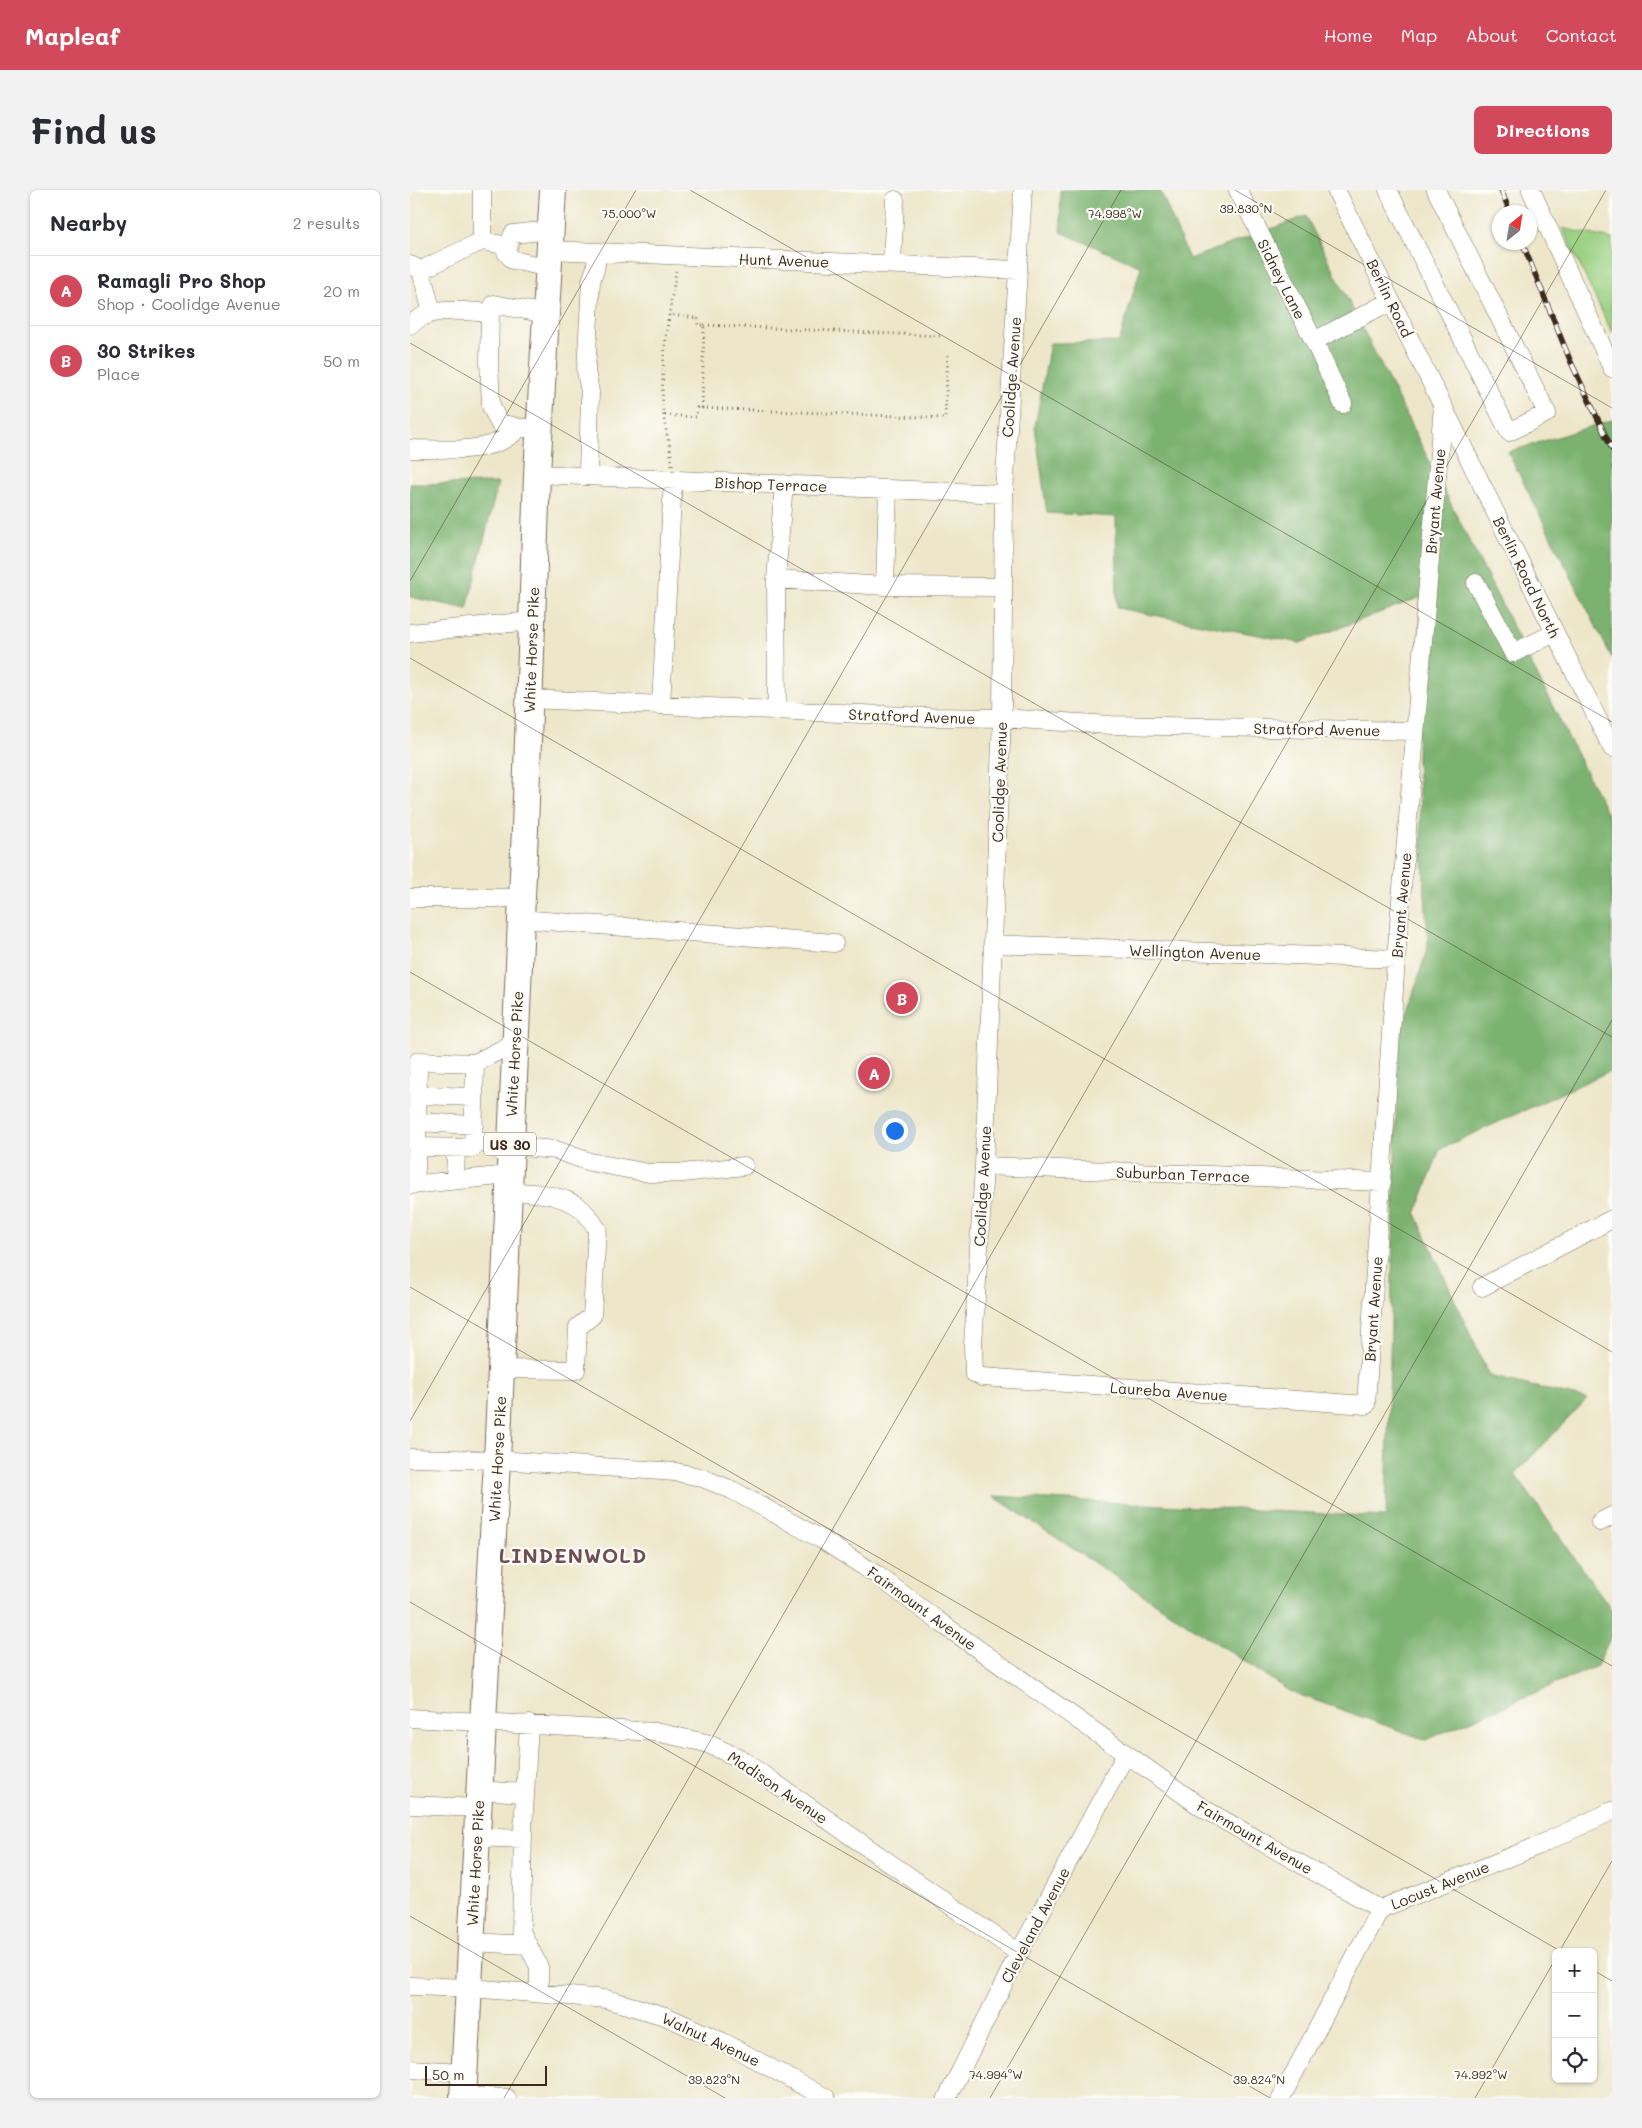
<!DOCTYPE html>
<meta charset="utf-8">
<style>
body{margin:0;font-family:Mali,sans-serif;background:#f2f2f3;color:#2b2b33}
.controls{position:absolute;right:15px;bottom:15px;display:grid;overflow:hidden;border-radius:8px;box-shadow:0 1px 4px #0004}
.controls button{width:45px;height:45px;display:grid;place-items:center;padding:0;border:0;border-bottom:1px solid #e1e1e2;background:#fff;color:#2b2b33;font:25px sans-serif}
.compass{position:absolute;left:1082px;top:15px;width:45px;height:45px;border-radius:50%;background:#fff;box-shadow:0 1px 4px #0004;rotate:30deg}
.scale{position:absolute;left:15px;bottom:12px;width:122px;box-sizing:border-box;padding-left:5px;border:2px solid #3b2a1e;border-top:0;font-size:14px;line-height:18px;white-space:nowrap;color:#3b2a1e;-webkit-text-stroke:4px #fdfcf7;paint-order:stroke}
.you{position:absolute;left:484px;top:940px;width:18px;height:18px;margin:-12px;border:4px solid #fff;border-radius:50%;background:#1a73e8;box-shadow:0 0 0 8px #1a73e833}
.badge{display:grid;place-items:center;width:32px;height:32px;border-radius:50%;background:#d1495b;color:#fff;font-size:16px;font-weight:700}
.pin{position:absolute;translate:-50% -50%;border:2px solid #fff;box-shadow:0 1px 5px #0006}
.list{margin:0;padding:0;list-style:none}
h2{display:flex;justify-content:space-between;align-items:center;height:65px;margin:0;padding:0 20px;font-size:21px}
h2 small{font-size:16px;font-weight:400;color:#7c7c81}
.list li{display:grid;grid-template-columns:32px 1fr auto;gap:15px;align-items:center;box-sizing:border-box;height:70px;padding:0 20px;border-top:1px solid #e1e1e2}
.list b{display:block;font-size:19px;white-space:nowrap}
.list p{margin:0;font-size:16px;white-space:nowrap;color:#7c7c81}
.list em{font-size:16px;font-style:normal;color:#7c7c81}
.icon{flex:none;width:28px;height:28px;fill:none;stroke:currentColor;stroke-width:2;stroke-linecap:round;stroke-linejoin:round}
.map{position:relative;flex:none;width:1202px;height:1908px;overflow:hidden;border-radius:8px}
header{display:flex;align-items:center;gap:30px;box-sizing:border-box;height:70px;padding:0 25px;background:#d1495b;color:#fff}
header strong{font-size:24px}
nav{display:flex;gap:28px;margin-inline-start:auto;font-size:18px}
.intro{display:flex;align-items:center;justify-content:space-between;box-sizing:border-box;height:120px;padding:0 30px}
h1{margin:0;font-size:35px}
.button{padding:12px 22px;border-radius:8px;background:#d1495b;color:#fff;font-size:18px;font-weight:700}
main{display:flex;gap:30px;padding:0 30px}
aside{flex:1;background:#fff;border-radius:8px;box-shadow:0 1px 4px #0004}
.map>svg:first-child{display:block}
.green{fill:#9ad082;stroke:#6a7d50}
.forest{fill:#7bb270;stroke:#5b6e47}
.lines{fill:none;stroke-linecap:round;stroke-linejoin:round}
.minor-casing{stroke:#796c5a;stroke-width:19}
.highway-casing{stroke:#796c5a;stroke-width:28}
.path{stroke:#796c5a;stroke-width:3;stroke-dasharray:1 4;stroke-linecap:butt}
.minor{stroke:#fff;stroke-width:18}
.highway{stroke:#fff;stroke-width:26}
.rail-casing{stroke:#3b2a1e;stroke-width:5.5}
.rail{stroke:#fdfcf7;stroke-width:4;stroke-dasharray:11;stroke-linecap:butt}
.ticks{fill:none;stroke:#3b2a1e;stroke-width:1;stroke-opacity:0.45}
.labels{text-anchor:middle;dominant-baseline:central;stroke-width:4.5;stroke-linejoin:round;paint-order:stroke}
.shield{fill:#fdfcf7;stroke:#75695f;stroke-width:1}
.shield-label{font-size:14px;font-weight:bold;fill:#3b2a1e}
.street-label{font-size:15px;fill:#3b2a1e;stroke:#fdfcf7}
.district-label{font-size:20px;font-weight:bold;letter-spacing:1px;fill:#6e4f55;stroke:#fdfcf7}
.ticks-label{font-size:12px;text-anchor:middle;fill:#3b2a1e;stroke:#fdfcf7;stroke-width:4.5;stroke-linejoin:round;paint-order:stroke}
</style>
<header>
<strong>Mapleaf</strong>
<nav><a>Home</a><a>Map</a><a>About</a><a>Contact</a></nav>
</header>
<div class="intro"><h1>Find us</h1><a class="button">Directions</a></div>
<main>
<aside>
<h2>Nearby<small>2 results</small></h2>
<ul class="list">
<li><span class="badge">A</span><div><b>Ramagli Pro Shop</b><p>Shop · Coolidge Avenue</p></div><em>20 m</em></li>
<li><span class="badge">B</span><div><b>30 Strikes</b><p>Place</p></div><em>50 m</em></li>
</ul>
</aside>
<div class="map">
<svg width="1202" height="1908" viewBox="0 0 1202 1908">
<rect width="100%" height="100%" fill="#fdfcf7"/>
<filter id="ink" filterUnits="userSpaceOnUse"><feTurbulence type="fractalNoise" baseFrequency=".02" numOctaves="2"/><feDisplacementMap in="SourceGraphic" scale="10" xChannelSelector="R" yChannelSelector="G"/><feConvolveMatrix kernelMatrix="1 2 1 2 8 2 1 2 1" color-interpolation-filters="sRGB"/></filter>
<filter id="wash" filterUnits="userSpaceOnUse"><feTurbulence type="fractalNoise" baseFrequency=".0096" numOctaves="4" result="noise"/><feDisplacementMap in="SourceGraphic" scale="20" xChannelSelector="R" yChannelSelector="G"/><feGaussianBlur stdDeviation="1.12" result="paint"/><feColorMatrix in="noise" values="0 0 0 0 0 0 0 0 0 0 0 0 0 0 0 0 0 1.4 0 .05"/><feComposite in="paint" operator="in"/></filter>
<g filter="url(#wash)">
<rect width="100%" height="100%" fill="#ede6c9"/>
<!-- green -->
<path class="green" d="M1152 38 1202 49V143Z"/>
<!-- forest -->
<path class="forest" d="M650 0H750L779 69 896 26 1202 634V880L1030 959 1006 1024 1079 1186 1177 1209 1105 1284 1202 1420V1444L1187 1476 1016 1550 879 1501 583 1306 976 1327 988 853 1018 756 1007 571 1011 407 890 453 707 418 706 327 637 323 625 237 640 153 709 152 731 77 651 42Z
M1202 230V468L1098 262Z
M88 293 57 419 0 407V294Z"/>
</g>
<g filter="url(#ink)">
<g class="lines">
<defs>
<path id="minor" d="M613 0 594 304 592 528 574 976 563 1155 564 1183 572 1187 956 1215 986 769 1033 216
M828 0 904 151 981 111
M926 0 1202 558
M978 0 1099 242 1137 223 1026 0
M1121 0 1202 178
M72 51V0
M140 60 608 80
M482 74 485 10
M0 75 11 80 72 51 98 56
M139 78 103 70 96 62 103 44 141 40
M11 80 22 123
M0 135C22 115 52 121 80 123
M904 151 933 214
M130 238H111L89 233 81 216 79 171 80 123 84 114 136 124
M0 259C29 259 64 263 91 251 98 248 104 242 111 238
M127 284 594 304
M178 286 180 202 176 181 181 91 185 80 188 62
M366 389 374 294
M1066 393 1103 463 1145 443
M475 396 592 397
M0 443 122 431
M119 509 518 527 592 528 701 535 1005 541
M251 515 263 290
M367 520 366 389 475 396 478 299
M0 708H111L110 729 424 753
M583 754 986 769
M65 873 63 958 7 957 8 871 65 873 104 853
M8 905 64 907
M7 932 64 935
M64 951 73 952 99 966
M100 956 146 960 180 972 239 983H273L334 976
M574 976 972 992
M45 990 46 958
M5 994 7 957
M0 995 99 985
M1072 1097 1202 1029
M91 1179 166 1180 168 1137 182 1126 187 1039C182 1031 177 1023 169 1017 151 1004 121 1002 100 1002
M0 1268 87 1270 266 1282 290 1287 322 1300 411 1349 467 1385 527 1430 794 1619 970 1719
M1190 1332 1202 1326
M0 1528 246 1542 296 1553 329 1568 609 1763
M119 1534 113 1640 111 1741 129 1777V1803
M69 1600 115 1603
M0 1615 68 1618
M66 1647 113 1649
M61 1752 118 1755
M0 1796 60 1798 196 1809 255 1826 313 1852 416 1908
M0 1879 54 1882
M53 1906 97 1908
M537 1908 609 1763 716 1564
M871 1908 970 1719 1125 1657 1202 1621"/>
<path id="highway" d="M53 1908 87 1270 115 639 127 284 143 0"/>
</defs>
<!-- minor casing -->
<use href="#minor" class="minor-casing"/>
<!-- highway casing -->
<use href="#highway" class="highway-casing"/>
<!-- path -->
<path class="path" d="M294 135 531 146
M292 218 535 228 538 163
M255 225 286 227 287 218H292L294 135H288V128L259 125
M262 275C261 256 254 237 253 219 250 173 259 126 266 81"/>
<!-- minor -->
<use href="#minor" class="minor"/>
<!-- highway -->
<use href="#highway" class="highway"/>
<defs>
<path id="rail" d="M1091 0 1100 22
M1112 52 1160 170 1202 259"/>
</defs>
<!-- rail casing -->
<use href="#rail" class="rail-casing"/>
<!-- rail -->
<use href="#rail" class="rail"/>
</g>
</g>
<!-- ticks -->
<path class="ticks" d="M280 0 1202 532M825 0 1202 218M0 153 1202 847M0 391 226 0M0 468 1202 1162M0 782 1202 1476M0 1097 1152 1762M0 1231 711 0M0 1412 860 1908M0 1726 315 1908M1149 1762 1202 1671M1183 1780 1202 1791M94 1908 1196 0M580 1908 1202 830M1065 1908 1146 1768"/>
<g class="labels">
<!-- shield labels -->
<rect class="shield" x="74" y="942.5" width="52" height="23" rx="4"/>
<g class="shield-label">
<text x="100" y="954">US 30</text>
</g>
<!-- street labels -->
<g class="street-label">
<text transform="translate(374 70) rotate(2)">Hunt Avenue</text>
<text transform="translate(872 89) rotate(63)">Sidney Lane</text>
<text transform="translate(980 108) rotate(64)">Berlin Road</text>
<text transform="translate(601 187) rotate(-86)">Coolidge Avenue</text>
<text transform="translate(361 294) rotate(2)">Bishop Terrace</text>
<text transform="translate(1025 311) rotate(-85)">Bryant Avenue</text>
<text transform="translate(1117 387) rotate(64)">Berlin Road North</text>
<text transform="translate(121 460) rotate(-88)">White Horse Pike</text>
<text transform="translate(502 526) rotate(2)">Stratford Avenue</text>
<text transform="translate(907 539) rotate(1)">Stratford Avenue</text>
<text transform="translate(589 592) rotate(-88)">Coolidge Avenue</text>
<text transform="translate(991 715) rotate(-85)">Bryant Avenue</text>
<text transform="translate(785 762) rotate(2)">Wellington Avenue</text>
<text transform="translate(104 864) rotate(-87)">White Horse Pike</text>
<text transform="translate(773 984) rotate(2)">Suburban Terrace</text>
<text transform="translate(572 996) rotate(-87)">Coolidge Avenue</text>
<text transform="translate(963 1119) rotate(-86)">Bryant Avenue</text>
<text transform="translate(759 1201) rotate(4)">Laureba Avenue</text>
<text transform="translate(87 1269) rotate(-87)">White Horse Pike</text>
<text transform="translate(512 1418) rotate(36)">Fairmount Avenue</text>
<text transform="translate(368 1597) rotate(34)">Madison Avenue</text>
<text transform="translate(845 1647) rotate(30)">Fairmount Avenue</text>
<text transform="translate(65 1673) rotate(-87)">White Horse Pike</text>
<text transform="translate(1030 1695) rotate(-22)">Locust Avenue</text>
<text transform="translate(625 1735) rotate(-62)">Cleveland Avenue</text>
<text transform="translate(301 1849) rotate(25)">Walnut Avenue</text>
</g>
<!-- district labels -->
<g class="district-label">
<text x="163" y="1365">LINDENWOLD</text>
</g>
</g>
<g class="ticks-label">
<text x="836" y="23">39.830°N</text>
<text x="219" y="28">75.000°W</text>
<text x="705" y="28">74.998°W</text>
<text x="586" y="1889">74.994°W</text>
<text x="1071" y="1889">74.992°W</text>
<text x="304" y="1894">39.823°N</text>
<text x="849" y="1894">39.824°N</text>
</g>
</svg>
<div class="controls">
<button>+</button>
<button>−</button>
<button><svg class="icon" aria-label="locate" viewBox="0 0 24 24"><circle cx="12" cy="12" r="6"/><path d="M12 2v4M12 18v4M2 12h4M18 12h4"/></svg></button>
</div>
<svg class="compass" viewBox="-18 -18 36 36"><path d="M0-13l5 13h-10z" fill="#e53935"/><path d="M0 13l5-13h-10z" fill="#7c7c81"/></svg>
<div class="scale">50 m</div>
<div class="you"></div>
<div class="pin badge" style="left:464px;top:883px">A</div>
<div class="pin badge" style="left:492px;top:808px">B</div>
</div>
</main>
